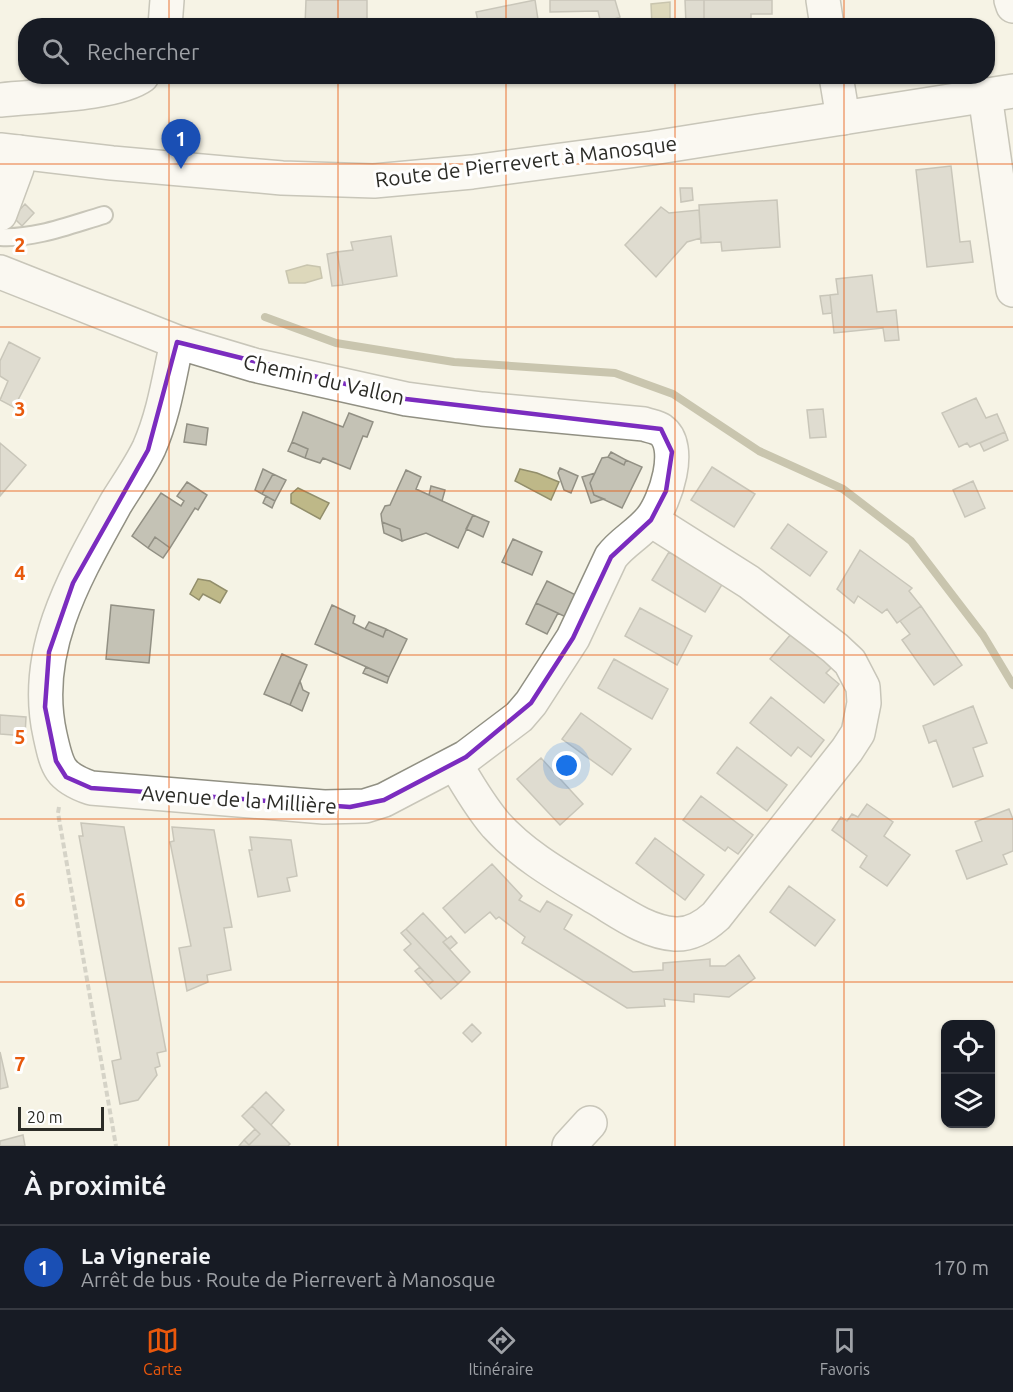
<!DOCTYPE html>
<html lang="fr">
<meta charset="utf-8">
<style>
body{margin:0;font-family:Ubuntu,sans-serif;background:#242831;color:#f1f3f6}
.controls{position:absolute;right:18px;bottom:18px;display:grid;overflow:hidden;border-radius:12px;box-shadow:0 2px 4px #0004}
.controls button{width:54px;height:54px;display:grid;place-items:center;padding:0;border:0;border-bottom:2px solid #363941;background:#171b24;color:#f1f3f6;font:30px sans-serif}
.scale{position:absolute;left:18px;bottom:15px;width:86px;box-sizing:border-box;padding-left:6px;border:3px solid #2c2c27;border-top:0;font-size:16px;line-height:21px;white-space:nowrap;color:#2c2c27;-webkit-text-stroke:4px #fff;paint-order:stroke}
.you{position:absolute;left:567px;top:766px;width:21px;height:21px;margin:-15px;border:4px solid #fff;border-radius:50%;background:#1a73e8;box-shadow:0 0 0 9px #1a73e833}
.badge{display:grid;place-items:center;width:39px;height:39px;border-radius:50%;background:#ea580c;color:#fff;font-size:20px;font-weight:700}
.pin{position:absolute;translate:-50% -50px;filter:drop-shadow(0 2px 3px #0008)}
.pin::after{content:'';position:absolute;top:32px;width:21px;height:18px;background:inherit;clip-path:polygon(0 0,100% 0,50% 100%)}
.list{margin:0;padding:0;list-style:none}
h2{display:flex;justify-content:space-between;align-items:center;height:78px;margin:0;padding:0 24px;font-size:26px}
h2 small{font-size:20px;font-weight:400;color:#9ea1a6}
.list li{display:grid;grid-template-columns:39px 1fr auto;gap:18px;align-items:center;box-sizing:border-box;height:84px;padding:0 24px;border-top:2px solid #363941}
.list b{display:block;font-size:22px;white-space:nowrap}
.list p{margin:0;font-size:20px;white-space:nowrap;color:#9ea1a6}
.list em{font-size:20px;font-style:normal;color:#9ea1a6}
.icon{flex:none;width:33px;height:33px;fill:none;stroke:currentColor;stroke-width:2;stroke-linecap:round;stroke-linejoin:round}
.map{position:relative;flex:none;width:1013px;height:1146px;overflow:hidden}
.search{position:absolute;background:#171b24;box-shadow:0 2px 4px #0004;left:18px;right:18px;top:18px;height:66px;display:flex;align-items:center;gap:15px;box-sizing:border-box;padding:0 21px;border-radius:24px;color:#9ea1a6;font-size:22px}
.sheet{height:162px;background:#171b24}
nav{display:flex;justify-content:space-around;align-items:center;box-sizing:border-box;height:84px;border-top:2px solid #363941;background:#171b24;font-size:16px;color:#9ea1a6}
nav a{display:grid;justify-items:center;gap:3px}
nav .on{color:#ea580c}
.map>svg:first-child{display:block}
.water{fill:#beb888;stroke:#928e6b;stroke-width:1.5}
.lines{fill:none;stroke-linecap:round;stroke-linejoin:round}
.stream{stroke:#928e6b;stroke-width:8}
.building{fill:#c4c2b5;stroke:#929084;stroke-width:1.5}
.service-casing{stroke:#919083;stroke-width:20}
.minor-casing{stroke:#919083;stroke-width:36}
.secondary-casing{stroke:#919083;stroke-width:36}
.path{stroke:#aeada2;stroke-width:4;stroke-dasharray:6 3;stroke-linecap:butt}
.service{stroke:#fff;stroke-width:16}
.minor{stroke:#fff;stroke-width:33}
.secondary{stroke:#fff;stroke-width:33}
.marked{fill:none;stroke:#7b2cbf;stroke-width:4.5;stroke-linejoin:round}
.grid{fill:none;stroke:#e8590c;stroke-width:1.5;stroke-opacity:0.55}
.labels{text-anchor:middle;dominant-baseline:central;stroke-width:6;stroke-linejoin:round;paint-order:stroke}
.street-label{font-size:21px;fill:#2c2c27;stroke:#fff}
.grid-label{font-size:20px;text-anchor:middle;font-weight:bold;fill:#e8590c;stroke:#fff;stroke-width:6;stroke-linejoin:round;paint-order:stroke}
</style>
<div class="map">
<svg width="1013" height="1146" viewBox="0 0 1013 1146">
<rect width="100%" height="100%" fill="#f5f3e5"/>
<!-- water -->
<path class="water" d="M670 2V25H652L651 4Z
M307 265 320 267 322 278 305 283H289L286 271Z
M520 469 537 473 559 482 551 500 515 481Z
M298 488 329 503 320 519 291 503V494Z
M198 579 210 581 227 591 220 603 203 594 199 600 190 594Z"/>
<g class="lines">
<!-- stream -->
<path class="stream" d="M265 317 336 343 454 362 615 373 673 394 759 451 843 489 911 541 983 635 1013 685"/>
</g>
<!-- building -->
<path class="building" d="M306 0H367V26H305Z
M535 0 539 26H479L476 12Z
M550 0H615L620 17 601 24 598 11 550 12Z
M685 0H704V24H686Z
M704 0H772V14H751V22L704 24Z
M951 166 960 242 970 241 973 262 927 267 916 170Z
M680 188H692L693 200 681 202Z
M777 200 780 247 722 251 721 242 701 243 699 205Z
M25 204 34 213 22 226 13 217Z
M661 207 669 213 699 210 701 238 687 242 656 277 625 245Z
M391 236 397 276 343 285 337 252 353 250 351 242Z
M337 252 343 285 332 286 327 254Z
M872 275 877 312 896 310 899 340 885 341 883 328 834 333 830 295 838 294 836 279Z
M830 295 832 313 823 314 820 296Z
M9 342 40 358 18 400 22 402 19 410 0 400 8 381 0 376V361Z
M976 398 986 418 997 414 1005 432 970 447 967 443 959 447 942 413Z
M823 409 826 437 810 438 807 410Z
M303 412 343 427 349 413 373 422 367 437 363 436 350 469 323 458 320 463 305 458 308 449 292 442Z
M187 424 208 428 206 445 184 442Z
M1005 432 1008 440 984 451 980 443Z
M292 442 308 449 305 458 288 451Z
M0 443 26 465 0 496Z
M611 452 626 460 624 465 608 457Z
M608 457 624 465 626 460 642 467 622 508 594 495 590 483 602 458Z
M712 467 755 494 734 527 691 500Z
M560 468 578 476 571 493 564 490 558 473Z
M263 469 273 474 262 494 255 490Z
M406 470 421 477 416 489 473 515 458 548 426 533 402 541 400 529 382 522 381 514 385 506 390 505Z
M595 473 590 483 594 495 604 499 591 503 582 477Z
M273 474 286 480 275 501 262 494Z
M973 481 985 508 965 517 953 490Z
M187 482 207 495 198 510 195 508 170 548 155 537 148 548 132 536 161 493 181 506 184 501 177 496Z
M431 486 445 490 442 501 429 495Z
M266 496 275 501 272 508 263 503Z
M473 515 489 522 483 537 466 529Z
M382 522 400 529 402 541 384 533Z
M788 524 827 552 810 576 771 548Z
M155 537 170 548 163 558 148 548Z
M513 539 542 552 532 575 502 562Z
M860 550 912 588 909 591 921 606 897 623 887 609 882 613 858 596 854 603 837 589Z
M669 552 723 583 705 612 652 580Z
M547 581 578 596 568 618 536 603Z
M536 603 558 613 547 634 526 624Z
M111 605 154 610 149 663 106 659Z
M332 605 355 616 353 623 365 629 383 637 386 629 407 639 389 677 315 644Z
M921 606 962 665 934 685 902 640 910 634 900 621Z
M640 608 692 636 677 665 625 636Z
M369 622 386 629 383 637 365 629Z
M791 634 832 667 826 673 839 684 824 703 770 659Z
M282 654 307 665 290 705 264 694Z
M614 659 668 689 652 719 598 688Z
M366 667 389 677 387 683 363 673Z
M300 681 303 690 309 693 302 711 290 705Z
M771 697 824 740 811 757 798 747 791 756 750 723Z
M973 706 987 743 973 748 983 776 953 787 936 740 929 743 923 726Z
M581 713 631 749 612 775 562 739Z
M0 715 26 717 25 736 0 734Z
M737 747 787 785 767 811 717 773Z
M541 758 583 804 560 825 517 779Z
M701 796 753 835 738 854 728 847 725 851 683 820Z
M867 804 893 822 884 836 910 855 887 886 860 867 867 856 832 830 841 817 847 821 852 814 858 817Z
M1009 809 1013 819V851L1003 855 1007 864 967 879 956 851 982 841 975 822Z
M81 823 124 827 166 1051 157 1053 160 1066 155 1068 157 1075 138 1100 120 1104 112 1061 121 1059 79 836H83Z
M172 827 214 830 232 927 224 928 231 970 207 975 208 982 187 991 179 948 191 946 170 842 174 841Z
M250 837 291 840 297 876 287 878 290 891 258 897 249 850H252Z
M655 838 704 875 685 900 636 863Z
M492 864 522 896 519 900 540 912 547 901 572 915 564 929 633 972 663 970V963L710 959V966H725L739 955 755 978 729 997 694 994V1002L664 999 665 1006 627 1008 522 943 525 937 499 917 496 919 490 912 465 933 443 908Z
M789 886 835 920 815 946 770 912Z
M423 913 447 939 443 942 470 972 458 984 406 929Z
M406 929 458 984 441 999 428 985 433 981 404 950 411 944 401 933Z
M451 936 457 943 450 949 443 942Z
M420 967 433 981 428 985 415 971Z
M472 1024 481 1033 472 1042 463 1033Z
M0 1052 8 1087 0 1089Z
M266 1092 284 1110 271 1125 252 1106Z
M252 1106 290 1144 288 1146H239L244 1140 249 1145 260 1134 242 1116Z
M255 1129 260 1134 249 1145 244 1140Z
M23 1135 25 1146H0V1141Z"/>
<g class="lines">
<defs>
<path id="service" d="M0 237C35 239 70 225 104 215"/>
<path id="minor" d="M823 0 827 26
M1011 0 1013 6
M165 26 167 0
M836 76 843 118
M985 95 1013 290
M0 100C34 96 116 95 142 76
M0 214 17 168 19 152
M0 272 177 342 254 365 406 399 482 409 644 424C649 426 657 427 661 430 684 446 665 502 651 519 639 534 622 542 611 557L573 638 531 703 519 717 466 757 384 800 365 806 324 807 91 788C59 777 57 767 50 735 31 650 76 575 116 503 127 485 140 467 149 448 164 414 169 378 177 342
M455 763C467 784 480 806 496 825 524 856 560 876 596 898 620 912 646 932 675 934 692 935 705 926 716 916L847 750 858 733 864 703 863 687 850 662 835 648 749 582 651 520
M569 1146 590 1123"/>
<path id="secondary" d="M0 150 112 163 282 178 374 181 472 172 652 148 1013 91"/>
</defs>
<!-- service casing -->
<use href="#service" class="service-casing"/>
<!-- minor casing -->
<use href="#minor" class="minor-casing"/>
<!-- secondary casing -->
<use href="#secondary" class="secondary-casing"/>
<!-- path -->
<path class="path" d="M59 807 58 813 116 1146"/>
<!-- service -->
<use href="#service" class="service"/>
<!-- minor -->
<use href="#minor" class="minor"/>
<!-- secondary -->
<use href="#secondary" class="secondary"/>
</g>
<!-- marked area -->
<path d="M0 0H1013V1146H0ZM177 342 406 399 661 429 672 452 666 491 651 520 611 557 573 638 531 703 466 757 384 800 350 807 91 788 66 777 56 761 45 707 49 652 73 583 148 450Z" fill="#f5f3e5" fill-opacity=".55" fill-rule="evenodd"/>
<path class="marked" d="M177 342 406 399 661 429 672 452 666 491 651 520 611 557 573 638 531 703 466 757 384 800 350 807 91 788 66 777 56 761 45 707 49 652 73 583 148 450Z"/>
<!-- grid -->
<path class="grid" d="M169 0V26M338 0V26M506 0V26M675 0V26M844 0V26M169 76V1146M338 76V1146M506 76V1146M675 76V1146M844 76V1146M0 164H1013M0 327H1013M0 491H1013M0 655H1013M0 819H1013M0 982H1013"/>
<g class="labels">
<!-- street labels -->
<g class="street-label">
<text transform="translate(526 161) rotate(-7)">Route de Pierrevert à Manosque</text>
<text transform="translate(324 379) rotate(13)">Chemin du Vallon</text>
<text transform="translate(239 799) rotate(4)">Avenue de la Millière</text>
</g>
</g>
<g class="grid-label">
<text x="20" y="252">2</text>
<text x="20" y="416">3</text>
<text x="20" y="580">4</text>
<text x="20" y="744">5</text>
<text x="20" y="907">6</text>
<text x="20" y="1071">7</text>
</g>
</svg>
<div class="controls">
<button><svg class="icon" aria-label="locate" viewBox="0 0 24 24"><circle cx="12" cy="12" r="6"/><path d="M12 2v4M12 18v4M2 12h4M18 12h4"/></svg></button>
<button><svg class="icon" aria-label="layers" viewBox="0 0 24 24"><path d="M12 4l9 5-9 5-9-5zM3 14l9 5 9-5"/></svg></button>
</div>
<div class="scale">20 m</div>
<div class="you"></div>
<div class="pin badge" style="left:181px;top:169px;background:#1a4fb4">1</div>
<div class="search"><svg class="icon" aria-label="search" viewBox="0 0 24 24"><circle cx="10" cy="10" r="6"/><path d="M15 15l6 6"/></svg>Rechercher</div>
</div>
<section class="sheet">
<h2>À proximité<small></small></h2>
<ul class="list">
<li><span class="badge" style="background:#1a4fb4">1</span><div><b>La Vigneraie</b><p>Arrêt de bus · Route de Pierrevert à Manosque</p></div><em>170 m</em></li>
</ul>
</section>
<nav>
<a class="on"><svg class="icon" aria-label="map" viewBox="0 0 24 24"><path d="M3 6l6-2 6 2 6-2v14l-6 2-6-2-6 2zM9 4v14M15 6v14"/></svg>Carte</a>
<a><svg class="icon" aria-label="directions" viewBox="0 0 24 24"><path d="M12 3l9 9-9 9-9-9zM9 14v-3h6M13 9l2 2-2 2"/></svg>Itinéraire</a>
<a><svg class="icon" aria-label="saved" viewBox="0 0 24 24"><path d="M7 4h10v16l-5-4-5 4z"/></svg>Favoris</a>
</nav>
